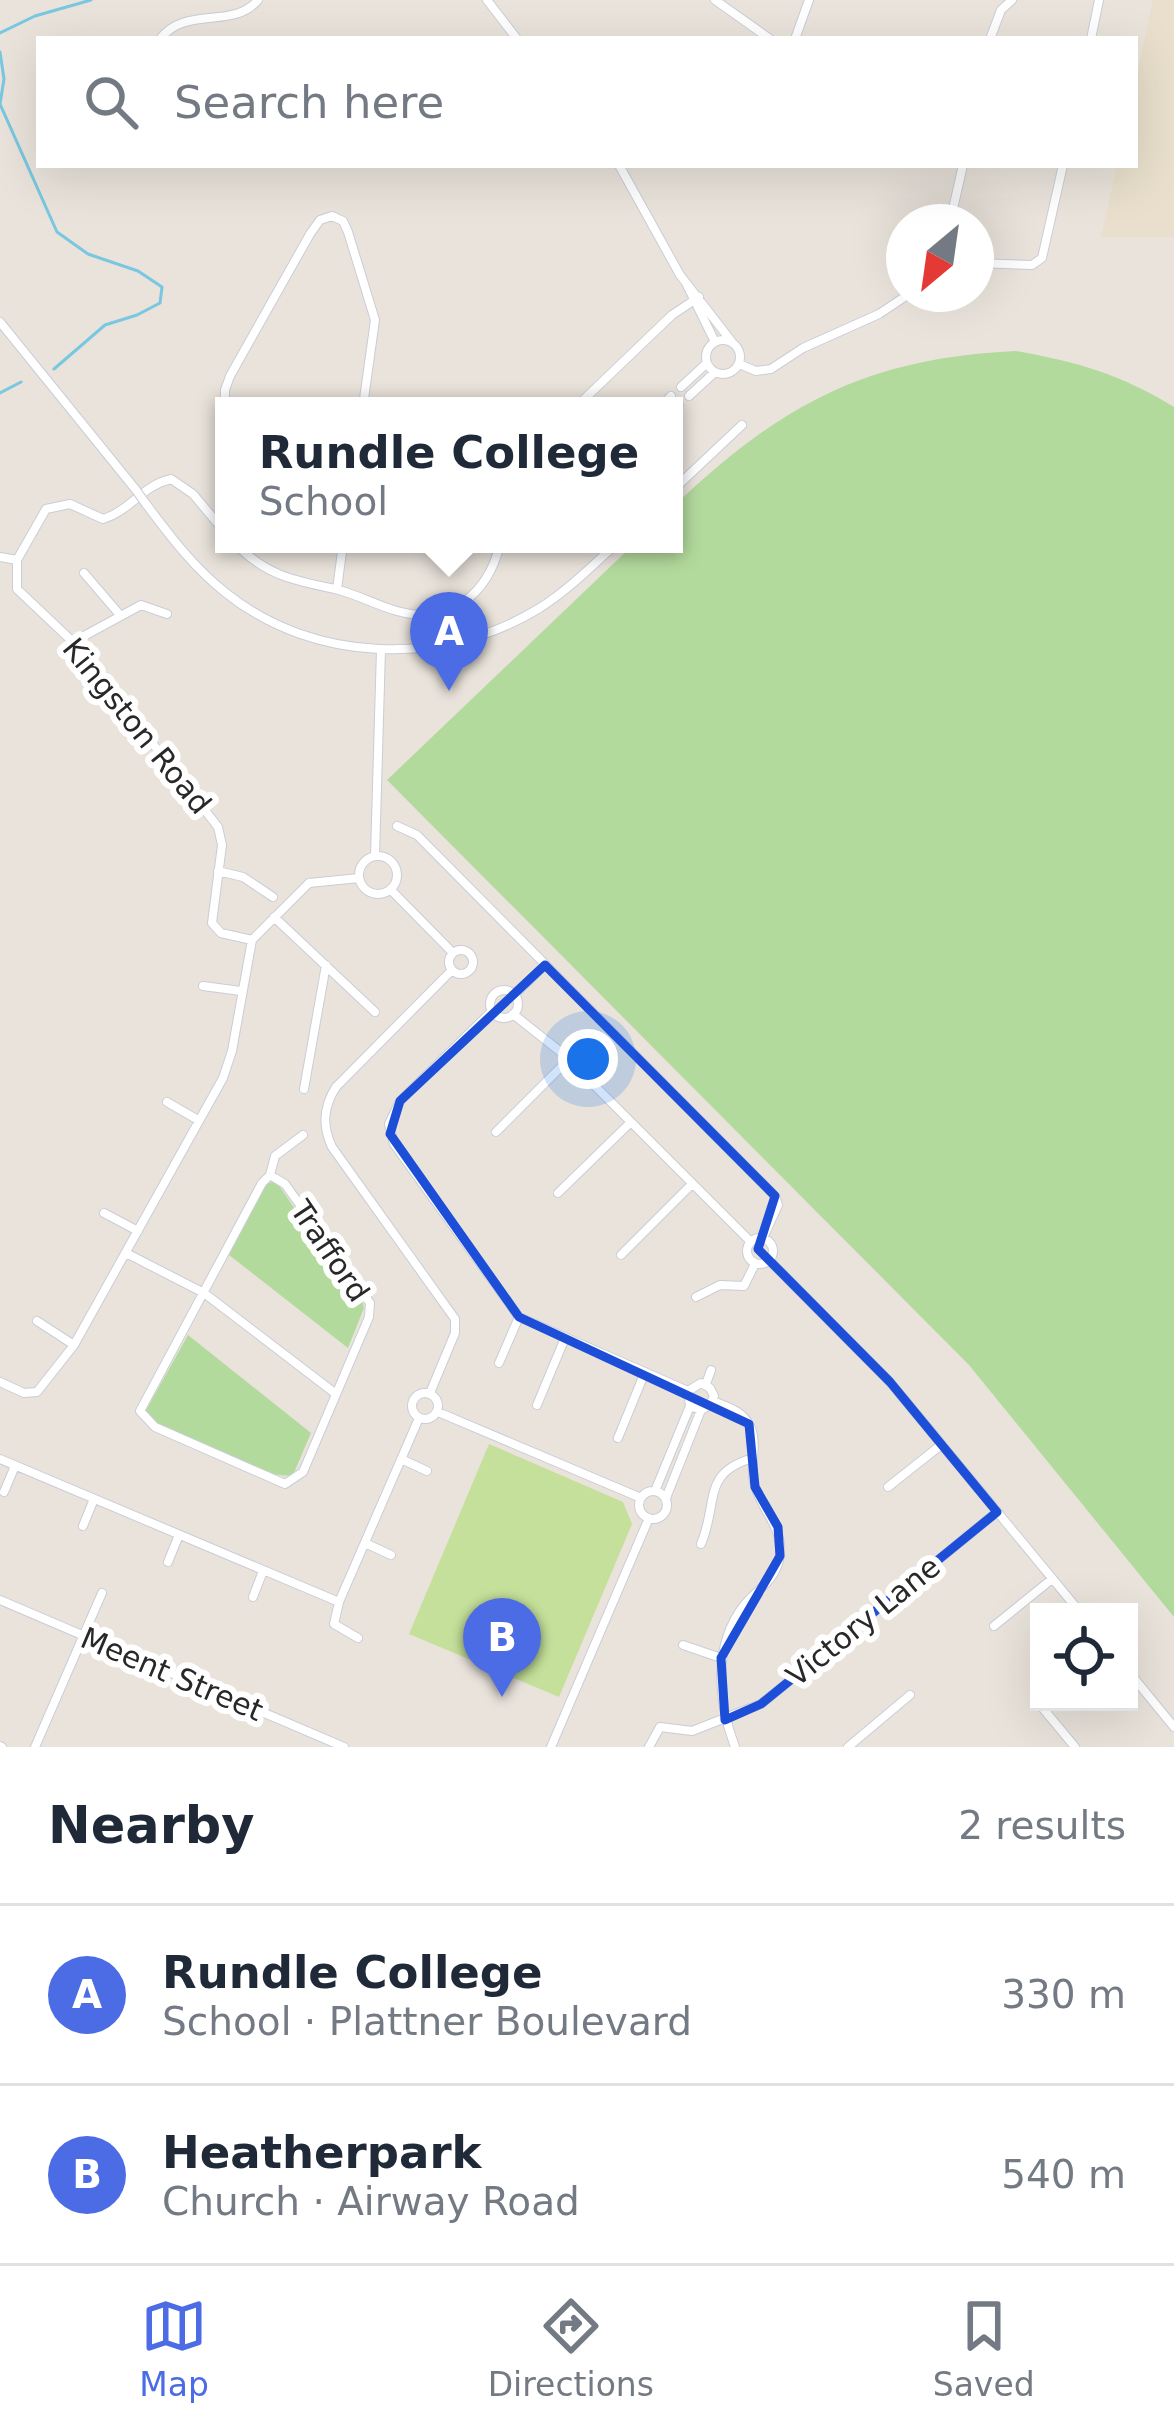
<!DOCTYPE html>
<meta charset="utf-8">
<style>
body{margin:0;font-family:"DejaVu Sans",sans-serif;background:#f2f2f3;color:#1f2937}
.controls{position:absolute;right:36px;bottom:36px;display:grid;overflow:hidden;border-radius:0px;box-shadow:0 12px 48px #0002}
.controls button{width:108px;height:108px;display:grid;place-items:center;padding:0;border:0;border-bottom:3px solid #e0e1e3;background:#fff;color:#1f2937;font:60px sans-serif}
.compass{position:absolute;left:886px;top:204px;width:108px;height:108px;border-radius:50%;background:#fff;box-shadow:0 12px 48px #0002;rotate:209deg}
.you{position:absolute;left:588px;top:1059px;width:42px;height:42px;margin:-30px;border:9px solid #fff;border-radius:50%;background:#1a73e8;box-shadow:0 0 0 18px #1a73e833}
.badge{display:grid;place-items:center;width:78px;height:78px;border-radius:50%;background:#4c6ce5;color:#fff;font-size:39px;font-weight:700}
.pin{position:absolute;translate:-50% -99px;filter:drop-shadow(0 3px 6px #0008)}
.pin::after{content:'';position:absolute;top:63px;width:42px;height:36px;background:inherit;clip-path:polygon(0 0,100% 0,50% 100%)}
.popup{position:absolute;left:215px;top:397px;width:468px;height:156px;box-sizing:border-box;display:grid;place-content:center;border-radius:0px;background:#fff;filter:drop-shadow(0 3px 9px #0005);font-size:39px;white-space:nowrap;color:#747a83}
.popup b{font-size:45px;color:#1f2937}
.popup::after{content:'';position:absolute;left:50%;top:100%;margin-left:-24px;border:24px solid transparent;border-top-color:#fff}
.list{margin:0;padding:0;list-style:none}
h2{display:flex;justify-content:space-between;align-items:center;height:156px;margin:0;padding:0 48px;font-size:51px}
h2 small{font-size:39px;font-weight:400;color:#747a83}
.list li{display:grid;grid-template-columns:78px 1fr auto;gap:36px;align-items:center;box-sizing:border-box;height:180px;padding:0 48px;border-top:3px solid #e0e1e3}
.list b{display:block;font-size:45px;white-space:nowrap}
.list p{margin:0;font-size:39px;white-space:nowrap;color:#747a83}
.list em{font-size:39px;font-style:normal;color:#747a83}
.icon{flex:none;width:66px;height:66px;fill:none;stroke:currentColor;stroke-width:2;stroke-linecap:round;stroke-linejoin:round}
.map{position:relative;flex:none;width:1174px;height:1747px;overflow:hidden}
.search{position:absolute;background:#fff;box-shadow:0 12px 48px #0002;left:36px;right:36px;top:36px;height:132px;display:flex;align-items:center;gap:30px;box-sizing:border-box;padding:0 42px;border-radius:0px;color:#747a83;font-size:45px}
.sheet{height:516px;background:#fff}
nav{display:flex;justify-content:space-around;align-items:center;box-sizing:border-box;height:168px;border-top:3px solid #e0e1e3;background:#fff;font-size:33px;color:#747a83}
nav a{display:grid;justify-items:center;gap:6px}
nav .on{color:#4c6ce5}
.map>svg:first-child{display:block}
.education{fill:#e9dfcc}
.green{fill:#b3da9d}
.pitch{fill:#c4e09a}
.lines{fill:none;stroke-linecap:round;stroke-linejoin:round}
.stream{stroke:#79c7e0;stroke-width:3}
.minor-casing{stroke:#cacdd8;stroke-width:10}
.minor{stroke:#fff;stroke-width:8}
.minor-bridge-casing{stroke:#cacdd8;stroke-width:10;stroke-linecap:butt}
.minor-bridge{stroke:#fff;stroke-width:8}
.marked{fill:none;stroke:#1d4ed8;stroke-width:9;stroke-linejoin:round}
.labels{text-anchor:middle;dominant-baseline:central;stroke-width:12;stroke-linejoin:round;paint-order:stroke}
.street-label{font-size:30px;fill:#282828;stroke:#fff}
</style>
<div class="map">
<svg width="1174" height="1747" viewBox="0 0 1174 1747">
<rect width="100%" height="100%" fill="#e9e3db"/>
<!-- education -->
<path class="education" d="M1153 0H1174V237H1101L1117 165H1135V83Z"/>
<!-- green -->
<path class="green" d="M1016 351C1078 362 1120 374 1174 407V1617L969 1365 387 780 634 544H674V506C781 404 867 358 1016 351Z
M276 1181 330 1261 333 1260 362 1300 364 1308 348 1348 229 1255 266 1184Z
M188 1335 311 1433 293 1475C262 1481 184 1436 153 1421L145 1412Z"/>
<!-- pitch -->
<path class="pitch" d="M489 1444 623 1502 632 1524 559 1697 409 1634Z"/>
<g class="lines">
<!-- stream -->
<path class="stream" d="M0 33 35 16 91 0
M0 52 4 79 0 104 57 232 88 254 138 271 162 287 160 303 137 315 105 325 54 369
M0 393 21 382"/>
<defs>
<path id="minor" d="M487 0 517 39
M715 0 770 39
M160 39C186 5 233 30 258 0
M795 39 809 0
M990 39 1001 10 1012 0
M1091 39 1099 0
M619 165 680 275 732 342
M950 222 963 165
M976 263 1032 265 1042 258 1063 165
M687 285 715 342
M0 322 136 490
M706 357a17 17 0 1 1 34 0a17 17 0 1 1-34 0Z
M739 364 756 371 771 369 803 348 879 314 909 294
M681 387 707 363
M689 396 715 372
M225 406V390L230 376 310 234 320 220 332 216 343 221 348 232 375 320 363 406
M577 406 672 315 699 297
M661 406 671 396
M674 410 679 405
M674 489 742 425
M146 504C170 536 194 568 226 593 313 663 443 667 538 609 567 591 591 567 616 544
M224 531 193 494 171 479C143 485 130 511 103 519L70 504 46 509 17 560V589L73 642 218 827 222 845 212 923 221 933 252 940
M236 544C265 575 295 581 335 589 356 594 376 605 397 611 450 626 488 594 500 544
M0 557 17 560
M84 573 120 615
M337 589 343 544
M73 642 141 605 167 614
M397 826 417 835 775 1196 778 1205 763 1238
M375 856 381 649
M359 875a19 19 0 1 1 38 0a19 19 0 1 1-38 0Z
M218 871 243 877 273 897
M391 890 453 953
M274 917 375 1012
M449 962a12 12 0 1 1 24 0a12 12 0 1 1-24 0Z
M203 986 241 991
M490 1004a14 14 0 1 1 28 0a14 14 0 1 1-28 0Z
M514 995 545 965
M492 1011 400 1101 389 1124 394 1144 519 1317 688 1391
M513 1014 562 1053 751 1242
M304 1089 326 965
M167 1102 198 1120
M496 1132 568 1060
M270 1175 285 1184 370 1303 369 1317 303 1472 285 1484 155 1427 140 1411 262 1183Z
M270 1175 275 1156 303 1135
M558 1193 631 1122
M104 1213 138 1231
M747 1251a13 13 0 1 1 26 0a13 13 0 1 1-26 0Z
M126 1253 204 1293 336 1394
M621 1255 692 1184
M769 1260 890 1382 1080 1612
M696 1297 720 1285 744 1286 755 1264
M37 1321 74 1345
M499 1363 519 1317
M0 1382 24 1393 37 1392 74 1345 223 1078 232 1051 252 940 309 883 359 878
M706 1384 711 1370
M412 1406a13 13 0 1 1 26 0a13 13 0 1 1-26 0Z
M430 1393 455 1333V1319L332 1147C322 1126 323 1107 336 1087L452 970
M713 1401C728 1407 743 1411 750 1426 758 1443 750 1464 754 1482 760 1511 786 1527 779 1560 774 1581 758 1589 745 1604 712 1645 718 1702 735 1747
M537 1405 565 1338
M438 1412 641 1498
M618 1438 645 1372
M0 1459 339 1602 419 1418
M401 1459 427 1471
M888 1487 941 1445
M655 1491 690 1406 688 1391 701 1383 710 1388 714 1396 710 1405 701 1410 690 1406
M639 1505a14 14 0 1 1 28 0a14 14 0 1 1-28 0Z
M4 1492 15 1466
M666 1498 701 1410
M83 1526 94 1499
M365 1543 391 1555
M701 1544C719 1502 701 1473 753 1458
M168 1562 179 1535
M253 1597 263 1571
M0 1600 344 1747
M339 1602 334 1624 358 1638
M994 1626 1052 1579
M683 1645 721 1658
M1129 1672 1174 1727
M1041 1706 1075 1747
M0 1746 2 1747
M35 1747 102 1593
M551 1747 649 1518
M649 1747 660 1727 692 1731 761 1704 997 1512
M848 1747 910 1695"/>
</defs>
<!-- minor casing -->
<use href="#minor" class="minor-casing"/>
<!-- minor -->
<use href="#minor" class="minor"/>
<defs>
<path id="minor-bridge" d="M136 490 146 504"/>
</defs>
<!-- minor-bridge casing -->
<use href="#minor-bridge" class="minor-bridge-casing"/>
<!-- minor-bridge -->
<use href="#minor-bridge" class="minor-bridge"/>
</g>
<!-- marked area -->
<path class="marked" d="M545 965 775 1196 758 1249 890 1382 997 1512 761 1704 725 1720 721 1658 780 1556 778 1527 755 1487 749 1424 519 1317 390 1134 400 1101Z"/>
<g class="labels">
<!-- street labels -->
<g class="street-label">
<text transform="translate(137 726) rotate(51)">Kingston Road</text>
<text transform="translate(330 1251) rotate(56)">Trafford</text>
<text transform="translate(863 1621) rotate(-39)">Victory Lane</text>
<text transform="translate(172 1674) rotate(23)">Meent Street</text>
</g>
</g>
</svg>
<div class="controls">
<button><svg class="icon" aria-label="locate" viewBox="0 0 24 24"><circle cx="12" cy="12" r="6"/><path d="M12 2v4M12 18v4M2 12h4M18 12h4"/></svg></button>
</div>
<svg class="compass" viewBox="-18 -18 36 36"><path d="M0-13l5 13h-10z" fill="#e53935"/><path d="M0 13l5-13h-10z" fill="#747a83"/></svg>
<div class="you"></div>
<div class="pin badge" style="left:449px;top:691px">A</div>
<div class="popup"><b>Rundle College</b>School</div>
<div class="pin badge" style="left:502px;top:1697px">B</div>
<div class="search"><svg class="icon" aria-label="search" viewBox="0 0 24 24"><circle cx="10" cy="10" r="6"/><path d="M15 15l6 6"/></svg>Search here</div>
</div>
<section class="sheet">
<h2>Nearby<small>2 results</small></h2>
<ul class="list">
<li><span class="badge">A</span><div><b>Rundle College</b><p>School · Plattner Boulevard</p></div><em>330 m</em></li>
<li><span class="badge">B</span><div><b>Heatherpark</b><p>Church · Airway Road</p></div><em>540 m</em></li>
</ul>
</section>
<nav>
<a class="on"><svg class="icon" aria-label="map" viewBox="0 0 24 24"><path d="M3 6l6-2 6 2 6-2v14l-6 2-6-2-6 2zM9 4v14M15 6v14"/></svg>Map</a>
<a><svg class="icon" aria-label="directions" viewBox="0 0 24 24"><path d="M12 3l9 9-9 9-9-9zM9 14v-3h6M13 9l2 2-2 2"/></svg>Directions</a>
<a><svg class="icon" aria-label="saved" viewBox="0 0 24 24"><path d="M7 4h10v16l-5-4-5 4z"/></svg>Saved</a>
</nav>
